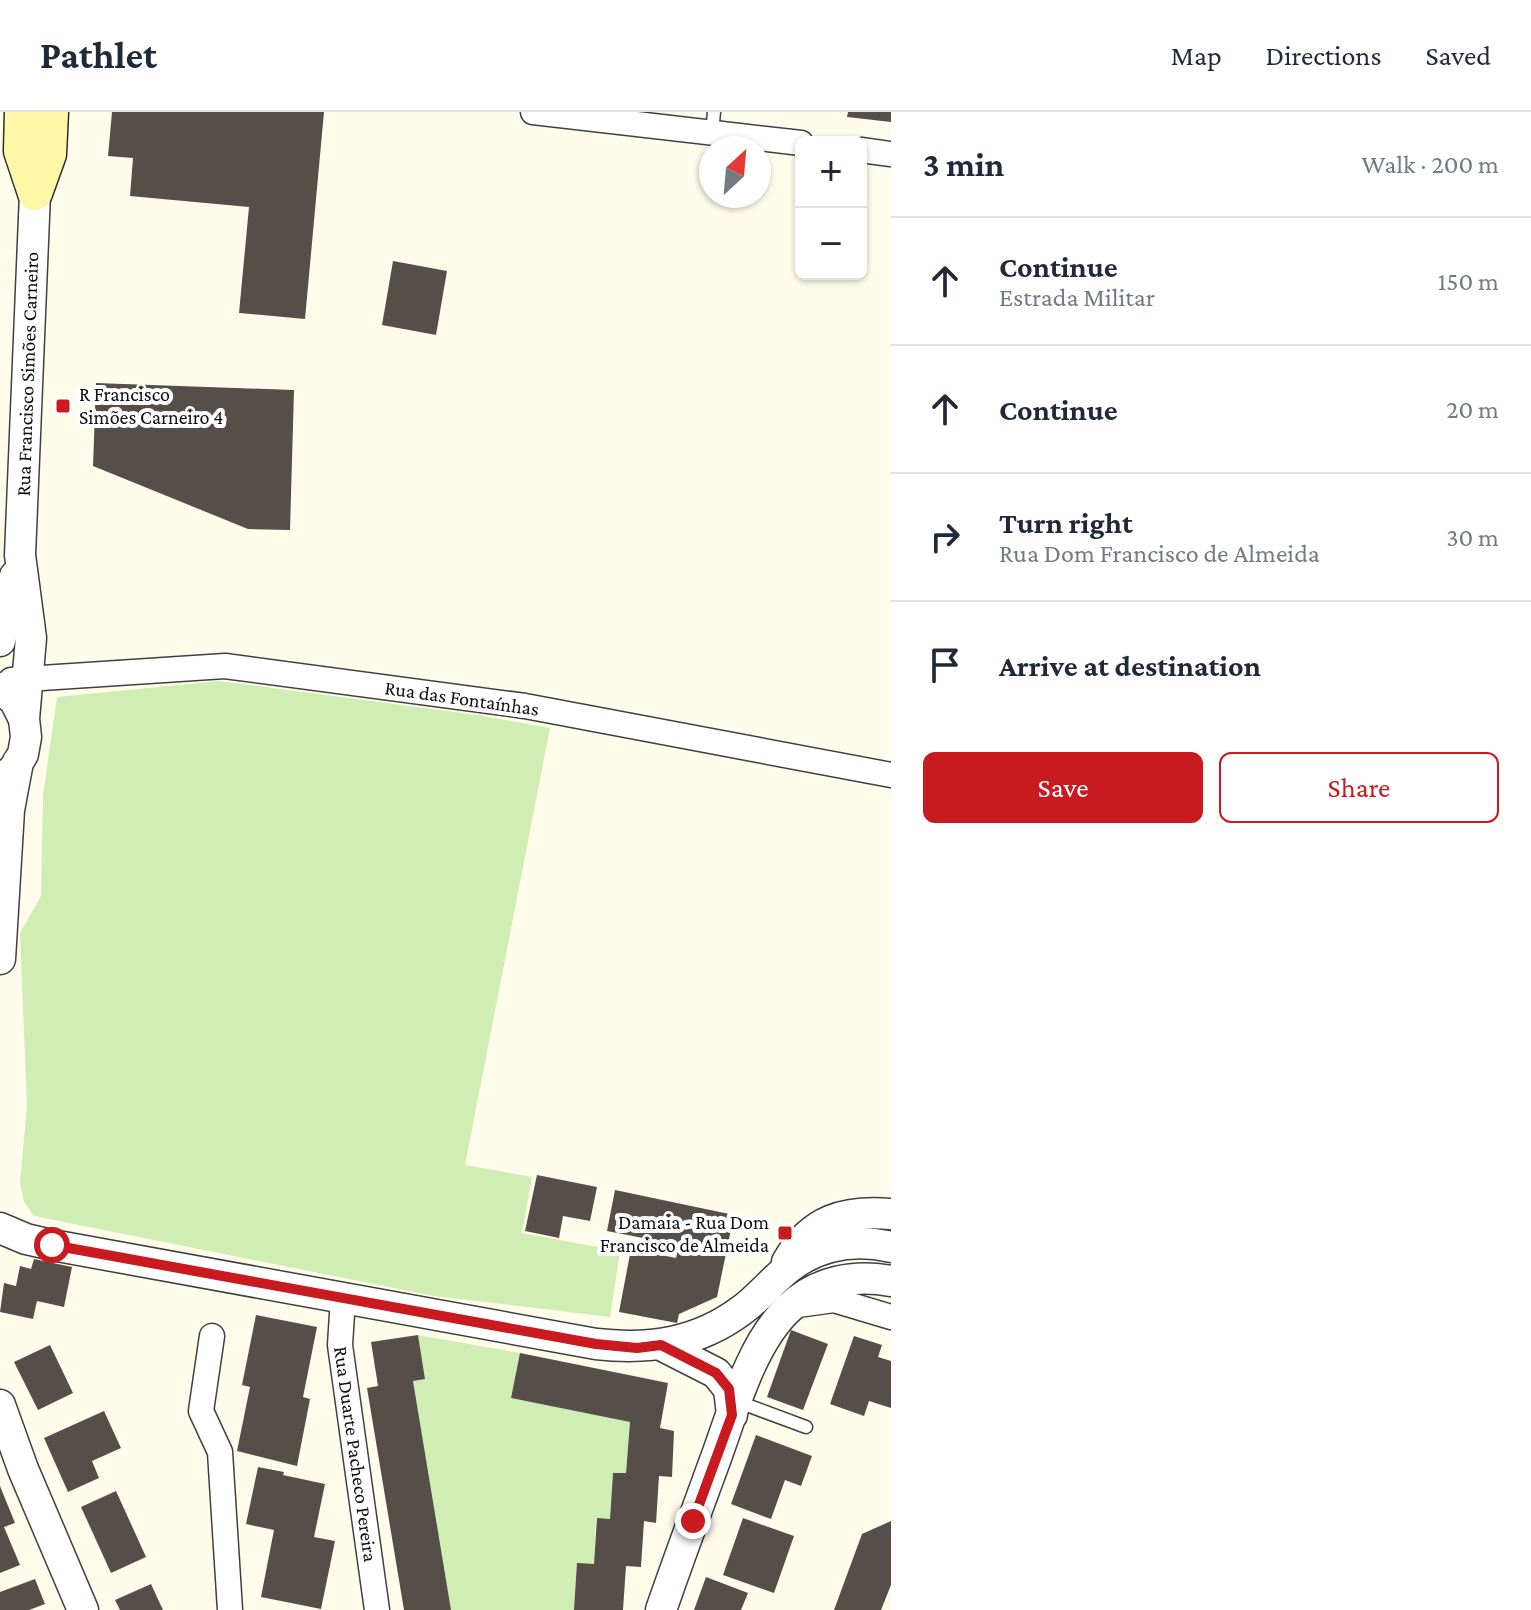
<!DOCTYPE html>
<meta charset="utf-8">
<style>
body{margin:0;font-family:"Crimson Pro",serif;background:#f2f2f3;color:#1f2937}
.controls{position:absolute;right:24px;top:24px;display:grid;overflow:hidden;border-radius:12px;box-shadow:0 2px 6px #0004}
.controls button{width:72px;height:72px;display:grid;place-items:center;padding:0;border:0;border-bottom:2px solid #e0e1e3;background:#fff;color:#1f2937;font:40px sans-serif}
.compass{position:absolute;left:699px;top:24px;width:72px;height:72px;border-radius:50%;background:#fff;box-shadow:0 2px 6px #0004;rotate:26deg}
.stop{position:absolute;width:24px;height:24px;margin:-18px;border:6px solid #c81a1f;border-radius:50%;background:#fff}
.stop.end{background:#c81a1f;border-color:#fff;box-shadow:0 2px 8px #0008}
.list{margin:0;padding:0;list-style:none}
h2{display:flex;justify-content:space-between;align-items:center;height:104px;margin:0;padding:0 32px;font-size:34px}
h2 small{font-size:26px;font-weight:400;color:#747a83}
.list li{display:grid;grid-template-columns:52px 1fr auto;gap:24px;align-items:center;box-sizing:border-box;height:128px;padding:0 32px;border-top:2px solid #e0e1e3}
.list b{display:block;font-size:30px;white-space:nowrap}
.list p{margin:0;font-size:26px;white-space:nowrap;color:#747a83}
.list em{font-size:26px;font-style:normal;color:#747a83}
.actions{display:flex;gap:16px;padding:24px 32px}
.actions a{flex:1;padding:18px 0;border:2px solid #c81a1f;border-radius:12px;text-align:center;font-size:28px;color:#c81a1f}
.actions .main{background:#c81a1f;color:#fff}
.icon{flex:none;width:44px;height:44px;fill:none;stroke:currentColor;stroke-width:2;stroke-linecap:round;stroke-linejoin:round}
.map{position:relative;flex:none;width:891px;height:1498px;overflow:hidden}
header{display:flex;align-items:center;gap:48px;box-sizing:border-box;height:112px;padding:0 40px;background:#fff;border-bottom:2px solid #e0e1e3}
header strong{font-size:38px}
nav{display:flex;gap:44px;margin-inline-start:auto;font-size:28px}
main{display:flex}
aside{flex:1;background:#fff}
.map>svg:first-child{display:block}
.green{fill:#d0edb3}
.building{fill:#564e48}
.lines{fill:none;stroke-linecap:round;stroke-linejoin:round}
.service-casing{stroke:#404040;stroke-width:15}
.minor-casing{stroke:#404040;stroke-width:27}
.tertiary-casing{stroke:#404040;stroke-width:33}
.secondary-casing{stroke:#2f2f2f;stroke-width:37}
.service{stroke:#fff;stroke-width:12}
.minor{stroke:#fff;stroke-width:24}
.tertiary{stroke:#fff;stroke-width:30}
.secondary{stroke:#fff7a7;stroke-width:34}
.route{stroke:#c81a1f;stroke-width:10}
.poi-dot{fill:#c81a1f;stroke:#fff;stroke-width:3}
.labels{text-anchor:middle;dominant-baseline:central;stroke-width:8;stroke-linejoin:round;paint-order:stroke}
.street-label{font-size:20px;fill:#0d0d0d;stroke:#fff}
.poi-label{font-size:20px;fill:#0d0d0d;stroke:#fff;text-anchor:start}
</style>
<header>
<strong>Pathlet</strong>
<nav><a>Map</a><a>Directions</a><a>Saved</a></nav>
</header>
<main>
<div class="map">
<svg width="891" height="1498" viewBox="0 0 891 1498">
<rect width="100%" height="100%" fill="#fffcec"/>
<!-- green -->
<path class="green" d="M219 569 478 603 550 616 465 1053 532 1065 522 1121 620 1139 610 1205 434 1184 34 1104 24 1090 20 1070 27 994 20 821 41 784 43 684 57 585Z
M418 1223 520 1241 511 1286 630 1310 626 1361H613L610 1407H596L594 1452 574 1498H451L413 1269 425 1266Z"/>
<!-- building -->
<path class="building" d="M112 0H324L305 207 239 201 249 95 130 84 133 46 108 44Z
M848 0H891V10L847 5Z
M393 149 447 159 436 223 382 213Z
M96 271 294 278 290 418 248 417 93 354Z
M537 1063 597 1075 590 1109 563 1104 559 1126 525 1119Z
M615 1078 734 1103 717 1185 679 1202 677 1211 619 1200 631 1137 676 1146 679 1133 607 1119Z
M34 1147 72 1155 64 1195 37 1189 33 1207 0 1200 4 1171 16 1174 20 1154 31 1157Z
M256 1203 317 1215 303 1285 310 1287 297 1354 237 1339 250 1275 242 1273Z
M791 1218 828 1232 803 1298 767 1285Z
M418 1223 425 1267 413 1269 451 1498H404L367 1276 378 1274 371 1230Z
M854 1224 882 1233 878 1245 891 1249V1296L869 1289 864 1304 830 1292Z
M50 1233 73 1281 38 1298 14 1250Z
M520 1241 668 1271 660 1316 674 1319 672 1365 659 1364 656 1411 644 1409 641 1455 626 1454 623 1498H574L577 1451 594 1452 597 1406 610 1407 613 1361H626L630 1310 511 1286Z
M104 1299 121 1336 92 1349 99 1366 68 1380 44 1326Z
M756 1323 812 1344 801 1374 785 1368 771 1407 731 1392Z
M258 1355 284 1360 283 1363 325 1372 314 1425 335 1429 321 1497 261 1485 274 1418 246 1412Z
M0 1374 15 1411 4 1415 20 1453 0 1461Z
M116 1379 146 1445 111 1461 81 1395Z
M743 1406 794 1424 774 1481 723 1463Z
M891 1409V1473L881 1498H834L862 1422Z
M706 1465 748 1481 741 1498H694Z
M35 1467 45 1492 29 1498H0V1480Z
M151 1472 163 1498H120L115 1488Z"/>
<g class="lines">
<defs>
<path id="service" d="M712 21 714 0
M736 1289 806 1315"/>
<path id="minor" d="M533 0 801 31
M861 38 891 42
M11 568 225 554 525 594 891 663
M343 1186 340 1233 377 1498
M798 1193 834 1188 891 1205
M212 1224 201 1299 220 1340 230 1498"/>
<path id="tertiary" d="M0 529 15 464
M0 576 15 589 24 607
M0 669 14 657 23 642 26 625 24 607 31 526 20 443 35 81
M0 847 9 698 18 650
M0 1116 26 1127 52 1133 596 1232C650 1238 698 1231 742 1198 755 1189 766 1176 778 1165 809 1135 849 1125 891 1135
M787 1150C811 1108 844 1098 891 1102
M661 1233 716 1261 729 1277 732 1303
M0 1293 23 1357 83 1498
M661 1498C679 1446 698 1395 717 1343 734 1296 752 1230 789 1196 817 1169 854 1162 891 1169"/>
<path id="secondary" d="M22 0 21 39 35 81
M35 81 49 42 51 0"/>
</defs>
<!-- service casing -->
<use href="#service" class="service-casing"/>
<!-- minor casing -->
<use href="#minor" class="minor-casing"/>
<!-- tertiary casing -->
<use href="#tertiary" class="tertiary-casing"/>
<!-- secondary casing -->
<use href="#secondary" class="secondary-casing"/>
<!-- service -->
<use href="#service" class="service"/>
<!-- minor -->
<use href="#minor" class="minor"/>
<!-- tertiary -->
<use href="#tertiary" class="tertiary"/>
<!-- secondary -->
<use href="#secondary" class="secondary"/>
</g>
<g class="lines">
<!-- route -->
<path class="route" d="M52 1133 596 1232 637 1236 661 1233 716 1261 729 1277 732 1303 693 1409"/>
</g>
<!-- markers -->
<g class="poi-dot">
<rect x="55" y="286" width="16" height="16" rx="4"/>
<rect x="777" y="1113" width="16" height="16" rx="4"/>
</g>
<g class="labels">
<!-- street labels -->
<g class="street-label">
<text transform="translate(27 262) rotate(-88)">Rua Francisco Simões Carneiro</text>
<text transform="translate(462 586) rotate(8)">Rua das Fontaínhas</text>
<text transform="translate(356 1342) rotate(82)">Rua Duarte Pacheco Pereira</text>
</g>
<!-- poi labels -->
<g class="poi-label">
<text x="79" y="282">R Francisco<tspan x="79" dy="23">Simões Carneiro 4</tspan></text>
<text x="769" y="1110" text-anchor="end">Damaia - Rua Dom<tspan x="769" dy="23">Francisco de Almeida</tspan></text>
</g>
</g>
</svg>
<div class="controls">
<button>+</button>
<button>−</button>
</div>
<svg class="compass" viewBox="-18 -18 36 36"><path d="M0-13l5 13h-10z" fill="#e53935"/><path d="M0 13l5-13h-10z" fill="#747a83"/></svg>
<div class="stop" style="left:52px;top:1133px"></div>
<div class="stop end" style="left:693px;top:1409px"></div>
</div>
<aside>
<h2>3 min<small>Walk · 200 m</small></h2>
<ul class="list">
<li><svg class="icon" aria-label="ahead" viewBox="0 0 24 24"><path d="M12 20V5M6 11l6-6 6 6"/></svg><div><b>Continue</b><p>Estrada Militar</p></div><em>150 m</em></li>
<li><svg class="icon" aria-label="ahead" viewBox="0 0 24 24"><path d="M12 20V5M6 11l6-6 6 6"/></svg><div><b>Continue</b></div><em>20 m</em></li>
<li><svg class="icon" aria-label="right" viewBox="0 0 24 24"><path d="M7 20v-9h11M14 6l5 5-5 5"/></svg><div><b>Turn right</b><p>Rua Dom Francisco de Almeida</p></div><em>30 m</em></li>
<li><svg class="icon" aria-label="arrive" viewBox="0 0 24 24"><path d="M6 21V4h12l-3 4 3 4H6"/></svg><div><b>Arrive at destination</b></div></li>
</ul>
<div class="actions"><a class="main">Save</a><a>Share</a></div>
</aside>
</main>
